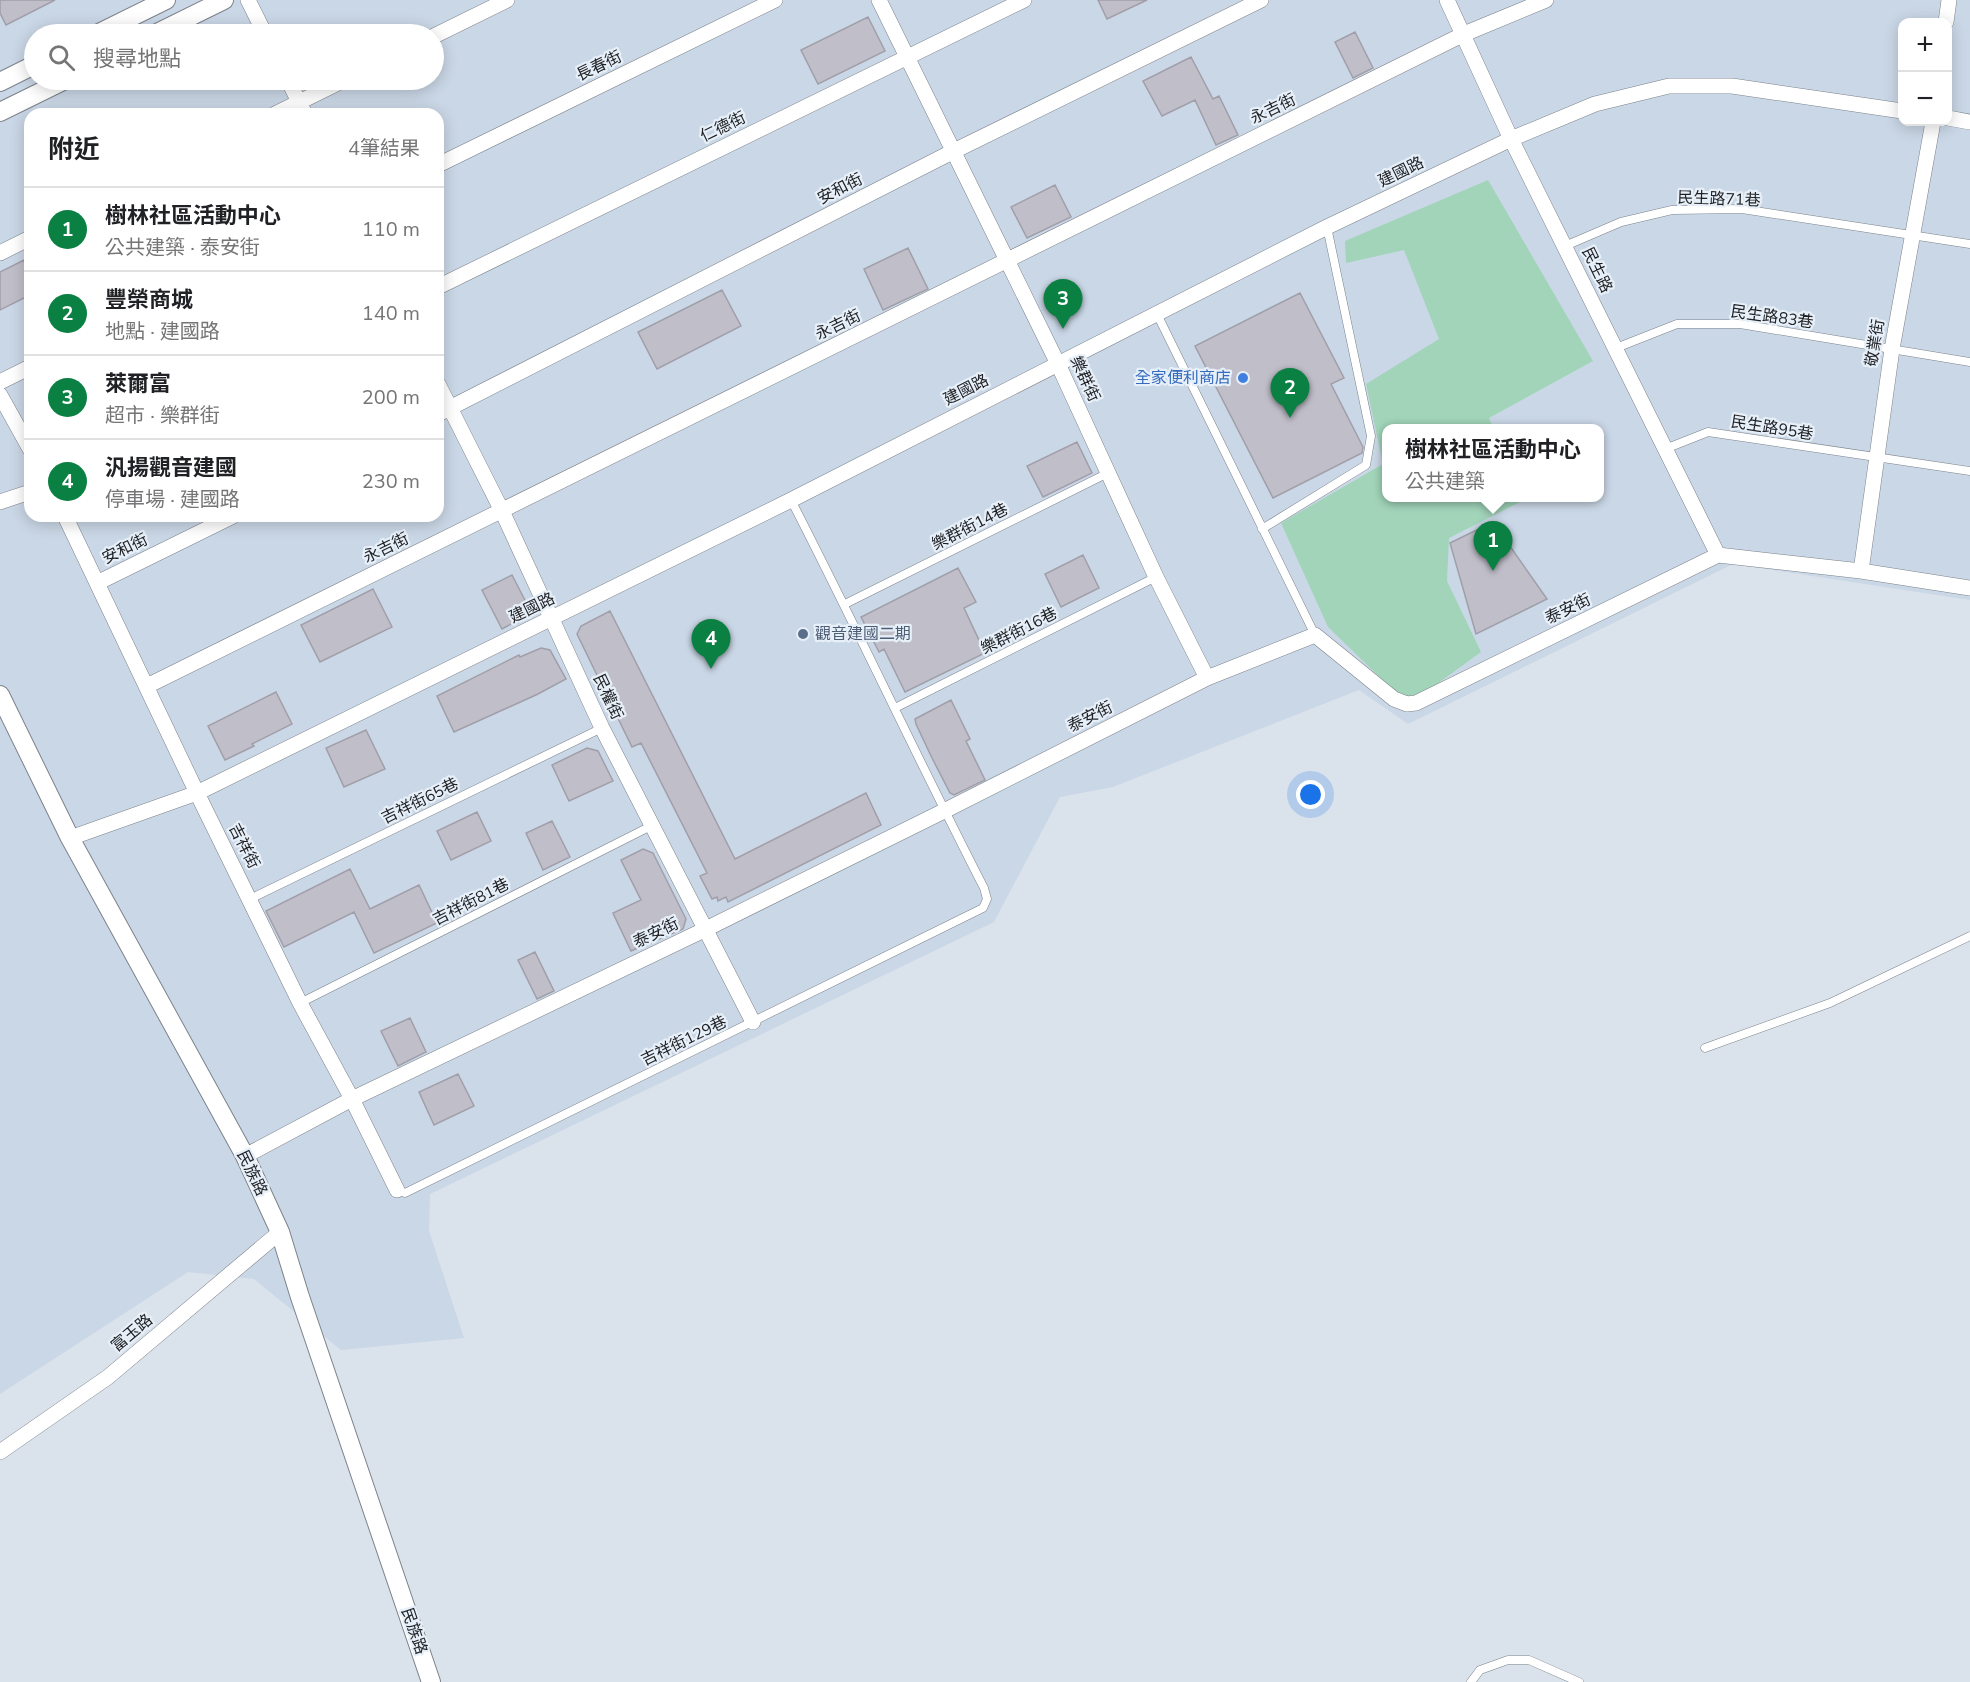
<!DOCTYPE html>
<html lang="zh-TW">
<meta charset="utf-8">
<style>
body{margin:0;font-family:"Nunito Sans","Noto Sans TC",sans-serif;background:#f2f2f2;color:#202124}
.controls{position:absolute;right:18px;top:18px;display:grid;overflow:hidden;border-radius:12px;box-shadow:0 3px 15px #0003}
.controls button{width:54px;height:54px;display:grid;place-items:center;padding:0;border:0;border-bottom:2px solid #e0e0e0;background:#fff;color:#202124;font:30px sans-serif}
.you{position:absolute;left:1311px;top:795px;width:21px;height:21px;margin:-15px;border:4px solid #fff;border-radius:50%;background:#1a73e8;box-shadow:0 0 0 9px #1a73e833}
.badge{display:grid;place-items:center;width:39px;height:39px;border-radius:50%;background:#0b8043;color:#fff;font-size:20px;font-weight:700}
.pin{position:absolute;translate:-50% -50px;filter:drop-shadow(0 2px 3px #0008)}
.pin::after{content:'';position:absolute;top:32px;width:21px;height:18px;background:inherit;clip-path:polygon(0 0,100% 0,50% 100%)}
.popup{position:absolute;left:1382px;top:424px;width:222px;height:78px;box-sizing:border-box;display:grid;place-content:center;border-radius:12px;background:#fff;filter:drop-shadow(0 2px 4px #0005);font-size:20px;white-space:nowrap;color:#757577}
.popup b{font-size:22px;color:#202124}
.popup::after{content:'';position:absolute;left:50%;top:100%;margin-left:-12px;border:12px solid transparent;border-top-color:#fff}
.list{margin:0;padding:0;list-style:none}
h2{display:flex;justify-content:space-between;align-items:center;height:78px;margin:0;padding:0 24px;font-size:26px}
h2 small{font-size:20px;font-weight:400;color:#757577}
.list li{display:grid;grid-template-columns:39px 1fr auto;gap:18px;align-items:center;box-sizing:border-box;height:84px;padding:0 24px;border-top:2px solid #e0e0e0}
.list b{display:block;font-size:22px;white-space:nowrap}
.list p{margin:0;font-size:20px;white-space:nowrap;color:#757577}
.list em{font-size:20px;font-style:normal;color:#757577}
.icon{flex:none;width:33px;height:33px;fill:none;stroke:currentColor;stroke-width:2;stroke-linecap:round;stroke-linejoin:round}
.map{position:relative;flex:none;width:1970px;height:1682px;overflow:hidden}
.search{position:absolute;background:#fff;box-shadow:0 3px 15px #0003;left:24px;top:24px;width:420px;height:66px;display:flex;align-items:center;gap:15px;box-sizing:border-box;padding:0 21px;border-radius:33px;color:#757577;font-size:22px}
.panel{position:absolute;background:#fff;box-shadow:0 3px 15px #0003;left:24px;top:108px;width:420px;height:414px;border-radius:18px}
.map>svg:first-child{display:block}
.built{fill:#cad7e6;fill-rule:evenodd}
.green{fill:#a1d4b9}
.building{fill:#c0bec9;stroke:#a09fa9;stroke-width:1.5}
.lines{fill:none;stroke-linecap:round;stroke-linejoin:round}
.service-casing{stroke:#7c838b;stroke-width:9}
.minor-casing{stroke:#7c838b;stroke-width:16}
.tertiary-casing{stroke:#7c838b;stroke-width:20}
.service{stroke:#fff;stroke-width:8}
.minor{stroke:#fff;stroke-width:15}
.tertiary{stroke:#fff;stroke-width:18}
.shop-dot{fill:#3f7fe0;stroke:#e7eff8;stroke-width:2}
.service-dot{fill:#5c6f8a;stroke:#e7eff8;stroke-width:2}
.labels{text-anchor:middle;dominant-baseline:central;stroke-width:4.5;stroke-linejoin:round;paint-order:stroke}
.street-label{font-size:16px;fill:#1e2024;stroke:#e7eff8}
.shop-label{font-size:16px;fill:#366cbe;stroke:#e7eff8;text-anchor:end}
.service-label{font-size:16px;fill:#4e5e75;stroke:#e7eff8;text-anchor:start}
</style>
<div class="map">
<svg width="1970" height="1682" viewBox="0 0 1970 1682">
<rect width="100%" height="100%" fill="#dae2eb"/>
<!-- built -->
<path class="built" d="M0 0H1970V600L1733 564 1408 724 1359 690 1113 787 1060 797 994 922 430 1194 429 1231 464 1338 341 1350 254 1279 188 1272 0 1394ZM1902 22H1948V122H1902ZM34 34H434V80H34ZM30 114H438V516H30ZM1386 428H1600V498H1386Z"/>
<!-- green -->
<path class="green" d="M1488 180 1593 361 1489 418 1493 428H1386V498H1521L1522 501 1449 538 1447 581 1481 652 1419 697 1410 698 1396 693 1328 627 1281 523 1383 464 1366 384 1439 339 1404 250 1346 263 1345 241Z"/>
<!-- building -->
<path class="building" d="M0 0H55L6 25 0 13Z
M1098 0H1147L1107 19Z
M868 17 885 51 818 84 801 50Z
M1355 32 1373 68 1353 78 1335 42Z
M1191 57 1213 99 1219 96 1238 135 1216 145 1195 100 1162 116 1143 81Z
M1055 185 1071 217 1027 238 1011 207Z
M908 248 928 289 883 310 864 269Z
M24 260 30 273V295L0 310V272Z
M722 290 741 326 657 369 638 332Z
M1300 293 1344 378 1331 384 1363 447 1362 453 1273 498 1195 346Z
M1077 442 1092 473 1043 497 1027 466Z
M1493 522 1547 599 1476 634 1450 543Z
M1083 555 1099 588 1061 607 1045 574Z
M958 568 976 602 964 608 985 653 905 692 884 649 879 652 861 617Z
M512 575 529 608 526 616 502 629 482 590Z
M373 589 392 627 320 662 301 625Z
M610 611 735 859 866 793 881 825 728 902 726 897 718 901 717 897 712 899 700 876 707 873 641 743 632 747 577 634 581 626Z
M541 648 550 650 566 679 538 694 454 732 437 696 519 655 520 657Z
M276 692 292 724 252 744 254 746 225 760 208 726Z
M951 700 970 739 966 741 985 780 954 795 950 793 932 758 916 724 915 719Z
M366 730 385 769 344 787 326 748Z
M587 748 598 751 613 781 569 801 552 765Z
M477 812 491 841 451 860 437 831Z
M552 821 570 857 543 870 526 833Z
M643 849 653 853 686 919 683 929 631 951 613 913 641 900 621 860Z
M350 869 370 909 419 885 437 923 374 953 354 912 284 947 266 911Z
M535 952 554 991 537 999 518 960Z
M410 1018 426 1052 398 1066 381 1031Z
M458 1074 474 1106 434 1125 419 1092Z"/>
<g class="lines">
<defs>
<path id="service" d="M1565 246 1621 222 1672 210 1742 209 1970 244
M1157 314 1315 635
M1616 348 1677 324H1740L1970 362
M1665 449 1708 432 1970 471
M1262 529 1366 465 1371 436 1327 227
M845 604 1108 473
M895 708 1156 577
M250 899 602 728
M300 1003 653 825
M1705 1048 1830 1003 1970 936
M397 1190 405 1193 983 908 987 899 984 888C918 760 857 628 791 500
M1471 1682 1480 1670 1508 1660H1529L1579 1682"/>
<path id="minor" d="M248 0 265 34
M879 0 1058 364 1156 577 1207 678
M1447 0 1511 139 1718 555
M1946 22 1949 0
M434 36 507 0
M288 80 305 114
M275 114 344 80
M1948 118 1970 122
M438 165 775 0
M0 253 30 238
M438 287 1024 0
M0 382 30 367
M438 384 502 511 602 728 753 1022
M0 395 30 449
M438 414 952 152 1261 0
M0 502 30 492
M65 516 197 793 300 1003 352 1099 397 1190
M1861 571 1892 349 1933 122
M97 583 233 516
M147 686 1464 34 1546 0
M70 838 197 793 791 500 1327 227 1511 139 1595 104 1669 86H1732L1902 111
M245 1156 352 1099 706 929 944 811 1207 678 1315 635 1394 699 1407 704 1416 703 1718 555 1861 571 1970 588
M0 1452 108 1377 280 1232"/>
<path id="tertiary" d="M97 34 166 0
M155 34 224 0
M0 82 34 65
M0 112 65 80
M0 695 70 838 245 1156 280 1232 300 1297 431 1682"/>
</defs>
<!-- service casing -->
<use href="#service" class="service-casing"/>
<!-- minor casing -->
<use href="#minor" class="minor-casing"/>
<!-- tertiary casing -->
<use href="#tertiary" class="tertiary-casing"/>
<!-- service -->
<use href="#service" class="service"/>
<!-- minor -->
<use href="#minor" class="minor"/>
<!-- tertiary -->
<use href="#tertiary" class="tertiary"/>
</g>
<!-- markers -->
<circle class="shop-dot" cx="1243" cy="378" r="6"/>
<circle class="service-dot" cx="803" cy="634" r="6"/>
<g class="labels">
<!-- street labels -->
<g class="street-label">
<text transform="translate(599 66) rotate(-26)">長春街</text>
<text transform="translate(1273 109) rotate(-26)">永吉街</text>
<text transform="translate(723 127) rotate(-26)">仁德街</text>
<text transform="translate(1401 172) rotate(-26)">建國路</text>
<text transform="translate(840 189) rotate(-27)">安和街</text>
<text transform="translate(1719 199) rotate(2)">民生路71巷</text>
<text transform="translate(1597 270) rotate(64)">民生路</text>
<text transform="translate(1772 317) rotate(8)">民生路83巷</text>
<text transform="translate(838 325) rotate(-26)">永吉街</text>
<text transform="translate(1875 343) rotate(-81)">敬業街</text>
<text transform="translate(1085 379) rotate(65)">樂群街</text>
<text transform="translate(966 390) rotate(-27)">建國路</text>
<text transform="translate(1772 428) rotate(9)">民生路95巷</text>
<text transform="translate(970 527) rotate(-27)">樂群街14巷</text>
<text transform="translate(386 548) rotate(-26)">永吉街</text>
<text transform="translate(125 549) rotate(-26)">安和街</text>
<text transform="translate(532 608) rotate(-26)">建國路</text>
<text transform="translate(1568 609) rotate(-26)">泰安街</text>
<text transform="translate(1019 631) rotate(-27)">樂群街16巷</text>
<text transform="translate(608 697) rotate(65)">民權街</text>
<text transform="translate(1090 717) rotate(-27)">泰安街</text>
<text transform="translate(420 801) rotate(-26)">吉祥街65巷</text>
<text transform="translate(244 846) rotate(63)">吉祥街</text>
<text transform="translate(471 902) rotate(-27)">吉祥街81巷</text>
<text transform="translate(656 933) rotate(-26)">泰安街</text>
<text transform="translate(684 1041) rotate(-26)">吉祥街129巷</text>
<text transform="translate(252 1173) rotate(64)">民族路</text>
<text transform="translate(132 1333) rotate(-40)">富玉路</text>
<text transform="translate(414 1631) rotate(71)">民族路</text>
</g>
<!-- shop labels -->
<g class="shop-label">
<text x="1231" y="378">全家便利商店</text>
</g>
<!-- service labels -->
<g class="service-label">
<text x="815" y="634">觀音建國二期</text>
</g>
</g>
</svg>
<div class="controls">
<button>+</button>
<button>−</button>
</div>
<div class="you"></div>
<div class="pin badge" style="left:1493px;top:571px">1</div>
<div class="popup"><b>樹林社區活動中心</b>公共建築</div>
<div class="pin badge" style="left:1290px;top:418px">2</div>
<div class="pin badge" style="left:1063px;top:329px">3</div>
<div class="pin badge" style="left:711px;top:669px">4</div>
<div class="search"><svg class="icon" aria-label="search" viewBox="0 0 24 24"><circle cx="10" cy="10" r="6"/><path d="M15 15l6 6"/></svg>搜尋地點</div>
<section class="panel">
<h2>附近<small>4筆結果</small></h2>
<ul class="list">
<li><span class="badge">1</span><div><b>樹林社區活動中心</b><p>公共建築 · 泰安街</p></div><em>110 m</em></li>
<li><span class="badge">2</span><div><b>豐榮商城</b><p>地點 · 建國路</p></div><em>140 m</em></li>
<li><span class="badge">3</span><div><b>萊爾富</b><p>超市 · 樂群街</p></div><em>200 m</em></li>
<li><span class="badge">4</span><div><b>汎揚觀音建國</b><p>停車場 · 建國路</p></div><em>230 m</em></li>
</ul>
</section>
</div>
